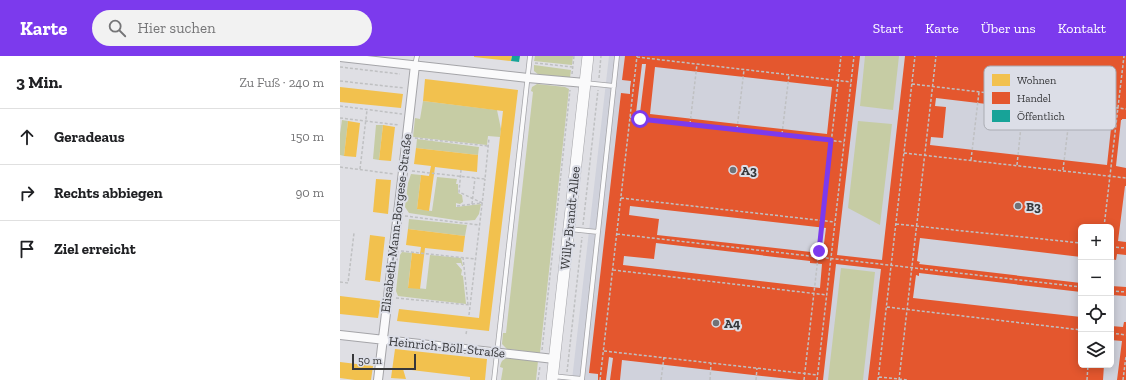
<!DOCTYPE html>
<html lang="de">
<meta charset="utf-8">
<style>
body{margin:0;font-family:"Zilla Slab",serif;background:#f2f2f2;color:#202124}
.controls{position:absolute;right:12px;bottom:12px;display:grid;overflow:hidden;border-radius:6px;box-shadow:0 2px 10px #0003}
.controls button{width:36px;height:36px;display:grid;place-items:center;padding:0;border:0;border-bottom:1px solid #e0e0e0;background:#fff;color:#202124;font:20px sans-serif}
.scale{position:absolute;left:12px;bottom:10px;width:64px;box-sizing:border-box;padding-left:4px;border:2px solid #36373a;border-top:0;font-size:11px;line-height:14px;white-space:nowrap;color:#36373a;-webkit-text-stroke:3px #dcdee7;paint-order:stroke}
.stop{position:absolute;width:12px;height:12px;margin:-9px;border:3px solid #7c3aed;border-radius:50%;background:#fff}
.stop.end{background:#7c3aed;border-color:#fff;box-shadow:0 1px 4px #0008}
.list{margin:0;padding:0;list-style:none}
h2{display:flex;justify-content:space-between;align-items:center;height:52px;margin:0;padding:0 16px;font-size:17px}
h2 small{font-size:13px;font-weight:400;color:#757577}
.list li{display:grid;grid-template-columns:26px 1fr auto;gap:12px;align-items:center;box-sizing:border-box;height:56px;padding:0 16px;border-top:1px solid #e0e0e0}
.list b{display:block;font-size:15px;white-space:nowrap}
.list em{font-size:13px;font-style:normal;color:#757577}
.icon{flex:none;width:22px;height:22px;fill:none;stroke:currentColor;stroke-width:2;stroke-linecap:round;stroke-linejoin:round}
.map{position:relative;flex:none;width:786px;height:324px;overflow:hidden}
header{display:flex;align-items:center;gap:24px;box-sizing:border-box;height:56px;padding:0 20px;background:#7c3aed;color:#fff}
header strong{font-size:19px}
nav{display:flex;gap:22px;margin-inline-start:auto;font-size:14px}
.search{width:280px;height:36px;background:#f2f2f2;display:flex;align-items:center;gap:10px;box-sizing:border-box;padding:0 14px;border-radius:22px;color:#757577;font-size:15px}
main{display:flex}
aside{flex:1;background:#fff}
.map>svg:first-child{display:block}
.built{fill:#d0d2dc;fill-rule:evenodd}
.green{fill:#c6cca4}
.homes{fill:#f2c14e}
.shops{fill:#e4572e;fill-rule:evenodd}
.public{fill:#17a398}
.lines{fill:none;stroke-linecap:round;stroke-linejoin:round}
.service-casing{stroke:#a4a4a8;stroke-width:5.5}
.minor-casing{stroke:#a4a4a8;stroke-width:10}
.secondary-casing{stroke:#a4a4a8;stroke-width:12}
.path{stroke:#bfc0c2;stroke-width:1.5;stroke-dasharray:3 2;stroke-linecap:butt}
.service{stroke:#fafafb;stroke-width:4}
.minor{stroke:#fafafb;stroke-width:8}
.secondary{stroke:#fafafb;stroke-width:11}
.route{stroke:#7c3aed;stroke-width:5}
.poi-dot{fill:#717276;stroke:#dcdee7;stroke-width:1.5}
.labels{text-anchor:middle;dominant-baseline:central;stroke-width:4;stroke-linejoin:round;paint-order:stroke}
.poi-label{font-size:13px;font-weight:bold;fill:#36373a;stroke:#dcdee7;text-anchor:start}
.street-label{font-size:13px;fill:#36373a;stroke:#dcdee7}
.key{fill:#dcdee7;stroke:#aaacb3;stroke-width:1}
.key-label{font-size:11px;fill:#36373a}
</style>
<header>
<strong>Karte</strong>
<div class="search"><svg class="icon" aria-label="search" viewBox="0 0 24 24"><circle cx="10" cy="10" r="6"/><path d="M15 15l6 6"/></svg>Hier suchen</div>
<nav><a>Start</a><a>Karte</a><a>Über uns</a><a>Kontakt</a></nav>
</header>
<main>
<aside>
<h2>3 Min.<small>Zu Fuß · 240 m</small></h2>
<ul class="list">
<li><svg class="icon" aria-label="ahead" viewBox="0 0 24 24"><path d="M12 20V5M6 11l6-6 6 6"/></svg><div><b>Geradeaus</b></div><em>150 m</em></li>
<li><svg class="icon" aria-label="right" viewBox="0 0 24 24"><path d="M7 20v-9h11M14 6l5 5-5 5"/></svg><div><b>Rechts abbiegen</b></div><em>90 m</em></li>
<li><svg class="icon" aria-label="arrive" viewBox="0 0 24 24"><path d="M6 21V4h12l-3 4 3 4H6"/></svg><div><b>Ziel erreicht</b></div></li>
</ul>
</aside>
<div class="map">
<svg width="786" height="324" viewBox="0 0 786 324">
<rect width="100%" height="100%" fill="#dfdfe4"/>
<!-- built -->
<path class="built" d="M269 0H786V324H232ZM741 171H771V309H741Z"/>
<!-- green -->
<path class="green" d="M195 0H233L232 9 194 5Z
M525 0H559L553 54 520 50Z
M194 9 231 14 230 22H227L199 19 194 15Z
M197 28 225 31 229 33 200 297 167 293 162 288 163 277H166L193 36 191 35 192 31Z
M83 45 157 54 161 73 160 81 148 80 147 89 73 81 75 62 80 63Z
M2 64 8 65 4 100 0 99V78Z
M518 65 552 68 540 169 508 152Z
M36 69H43L39 104 33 103Z
M77 83 139 91 138 99 76 92Z
M71 118 81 119 77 153 92 155 97 121 117 123 116 128H118V137L122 139 123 146 120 148 116 147V151L141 148 139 158 135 164 122 165 69 157 65 151 68 127Z
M69 163 127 169 125 180 68 173Z
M62 196 72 197 68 231 86 233 90 199 121 202 123 210H122L121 207H116L122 214 121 219 123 220 126 248 58 240 56 235 60 199Z
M501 212 535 216 523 324H488Z
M168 302 198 305 196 324H161L163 312 160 311C161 306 162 303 168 302Z"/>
<!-- homes -->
<path class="homes" d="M134 0H172L171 5 134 1Z
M85 23 178 34 149 275 57 265 59 253 139 262 163 55 83 45Z
M0 31 63 38 61 52 0 46Z
M8 65 20 67 16 101 4 100Z
M43 69 55 71 51 105 39 104Z
M76 92 138 99 137 116 95 111 89 155 77 153 81 119 89 120 91 110 74 108Z
M36 123 51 124 48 158 33 156Z
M68 173 125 180 123 196 85 192 80 233 68 232 72 197 80 198 81 191 66 189Z
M30 179 45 181 40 226 25 224Z
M0 240 41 245 38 262 0 258Z
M55 293 147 303 145 324H130V321L63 313 66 323 51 322Z
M0 306 33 310 31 324H15L0 322Z"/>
<!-- shops -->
<path class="shops" d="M285 0H520L497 199 542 204 565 0H786V63H782V64H781L776 110 786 112V130H785L778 185 786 186V199L777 198 776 204 771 203V171H741V201L580 182 577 205 580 206 579 208 741 227V236L579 217V220L576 219 573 242 741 261V309H764L763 324H528L541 213 496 208 483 324H458L282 304 280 324H270L273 302 269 301 266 324H258V318L249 317 281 37 290 38V32L291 25 282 24ZM302 8H306L300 57H296ZM315 11 492 31 487 78 310 58ZM596 42 772 63 767 109 590 89 591 81 603 82 606 51 595 50ZM290 150 486 172 483 195 471 194V196L317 179 319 163 289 159ZM316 187 470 205V207L482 208 480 232 283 209 284 200 314 203Z
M771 230 786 231V240L771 239Z
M784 266H786V324H777L782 285 771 284V270L783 271Z"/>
<!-- public -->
<path class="public" d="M172 0H180L179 6 171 5Z"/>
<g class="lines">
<defs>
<path id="service" d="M75 9 77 0
M245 27 274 30
M229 173 258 176
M212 320 242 323
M154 324 190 0
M242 324 277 0"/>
<path id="minor" d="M0 1 188 22 245 27
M0 279 214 303
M38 324 63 115 75 9"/>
<path id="secondary" d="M212 324 248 0"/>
</defs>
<!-- service casing -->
<use href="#service" class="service-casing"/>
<!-- minor casing -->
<use href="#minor" class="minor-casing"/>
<!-- secondary casing -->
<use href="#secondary" class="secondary-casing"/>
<!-- path -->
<path class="path" d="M297 1 511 26
M195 7 233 11
M0 11 60 18
M232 18 234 0
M259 22 261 0
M0 25 64 32
M572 28 786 53
M0 50 62 58
M290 61 504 86
M0 62 59 69
M350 68 357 8
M397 73 404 14
M442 78 449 19
M75 82 148 90
M564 97 786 122
M631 104 639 36
M677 109 684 41
M0 111 54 118
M20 113 27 54
M723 114 731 47
M72 115 145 123 149 82
M281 142 495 166
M132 148 135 122
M117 150 142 147 119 136 121 114
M65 160 139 169
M556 168 741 187
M243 169 258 34
M764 171 784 0
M277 178 741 231
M771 191 786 192
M61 195 135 203
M123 201 128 249
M273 214 487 239
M0 226 8 227 14 177
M771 235 786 236
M56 242 130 249
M547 251 741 274
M129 259 145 123
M771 277 786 279
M126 278 127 273
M202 294 230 34
M264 295 478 319
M227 316 242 181
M539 321 568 324
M198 324 200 310
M260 324 297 0
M321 324 324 301
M370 324 371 307
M416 324 417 312
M464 324 501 0
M477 324 514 0
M538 324 575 0
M559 324 596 0
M747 324 748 309
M783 324 786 300"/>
<!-- service -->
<use href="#service" class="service"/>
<!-- minor -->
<use href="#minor" class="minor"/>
<!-- secondary -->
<use href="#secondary" class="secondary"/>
</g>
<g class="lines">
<!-- route -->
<path class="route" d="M300 63 491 84 479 195"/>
</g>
<!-- markers -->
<g class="poi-dot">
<circle cx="393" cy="114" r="4"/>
<circle cx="678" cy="150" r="4"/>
<circle cx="376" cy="267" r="4"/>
</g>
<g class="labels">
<!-- poi labels -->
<g class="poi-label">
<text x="401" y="114">A3</text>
<text x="686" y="150">B3</text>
<text x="384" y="267">A4</text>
</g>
<!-- street labels -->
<g class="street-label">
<text transform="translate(230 162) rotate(-84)">Willy-Brandt-Allee</text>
<text transform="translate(56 167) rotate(-83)">Elisabeth-Mann-Borgese-Straße</text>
<text transform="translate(107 291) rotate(6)">Heinrich-Böll-Straße</text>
</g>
</g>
<!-- legend -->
<rect x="644" y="10" width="132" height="64" rx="6" class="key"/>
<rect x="652" y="18" width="18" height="12" fill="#f2c14e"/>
<rect x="652" y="36" width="18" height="12" fill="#e4572e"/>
<rect x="652" y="54" width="18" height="12" fill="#17a398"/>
<g class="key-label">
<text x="677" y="28">Wohnen</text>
<text x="677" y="46">Handel</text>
<text x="677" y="64">Öffentlich</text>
</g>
</svg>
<div class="controls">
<button>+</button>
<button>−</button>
<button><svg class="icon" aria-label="locate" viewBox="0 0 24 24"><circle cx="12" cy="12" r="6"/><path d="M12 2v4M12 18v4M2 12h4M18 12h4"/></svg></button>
<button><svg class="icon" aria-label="layers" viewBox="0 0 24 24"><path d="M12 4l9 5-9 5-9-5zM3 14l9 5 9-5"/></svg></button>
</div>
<div class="scale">50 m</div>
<div class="stop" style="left:300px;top:63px"></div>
<div class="stop end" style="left:479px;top:195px"></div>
</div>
</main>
